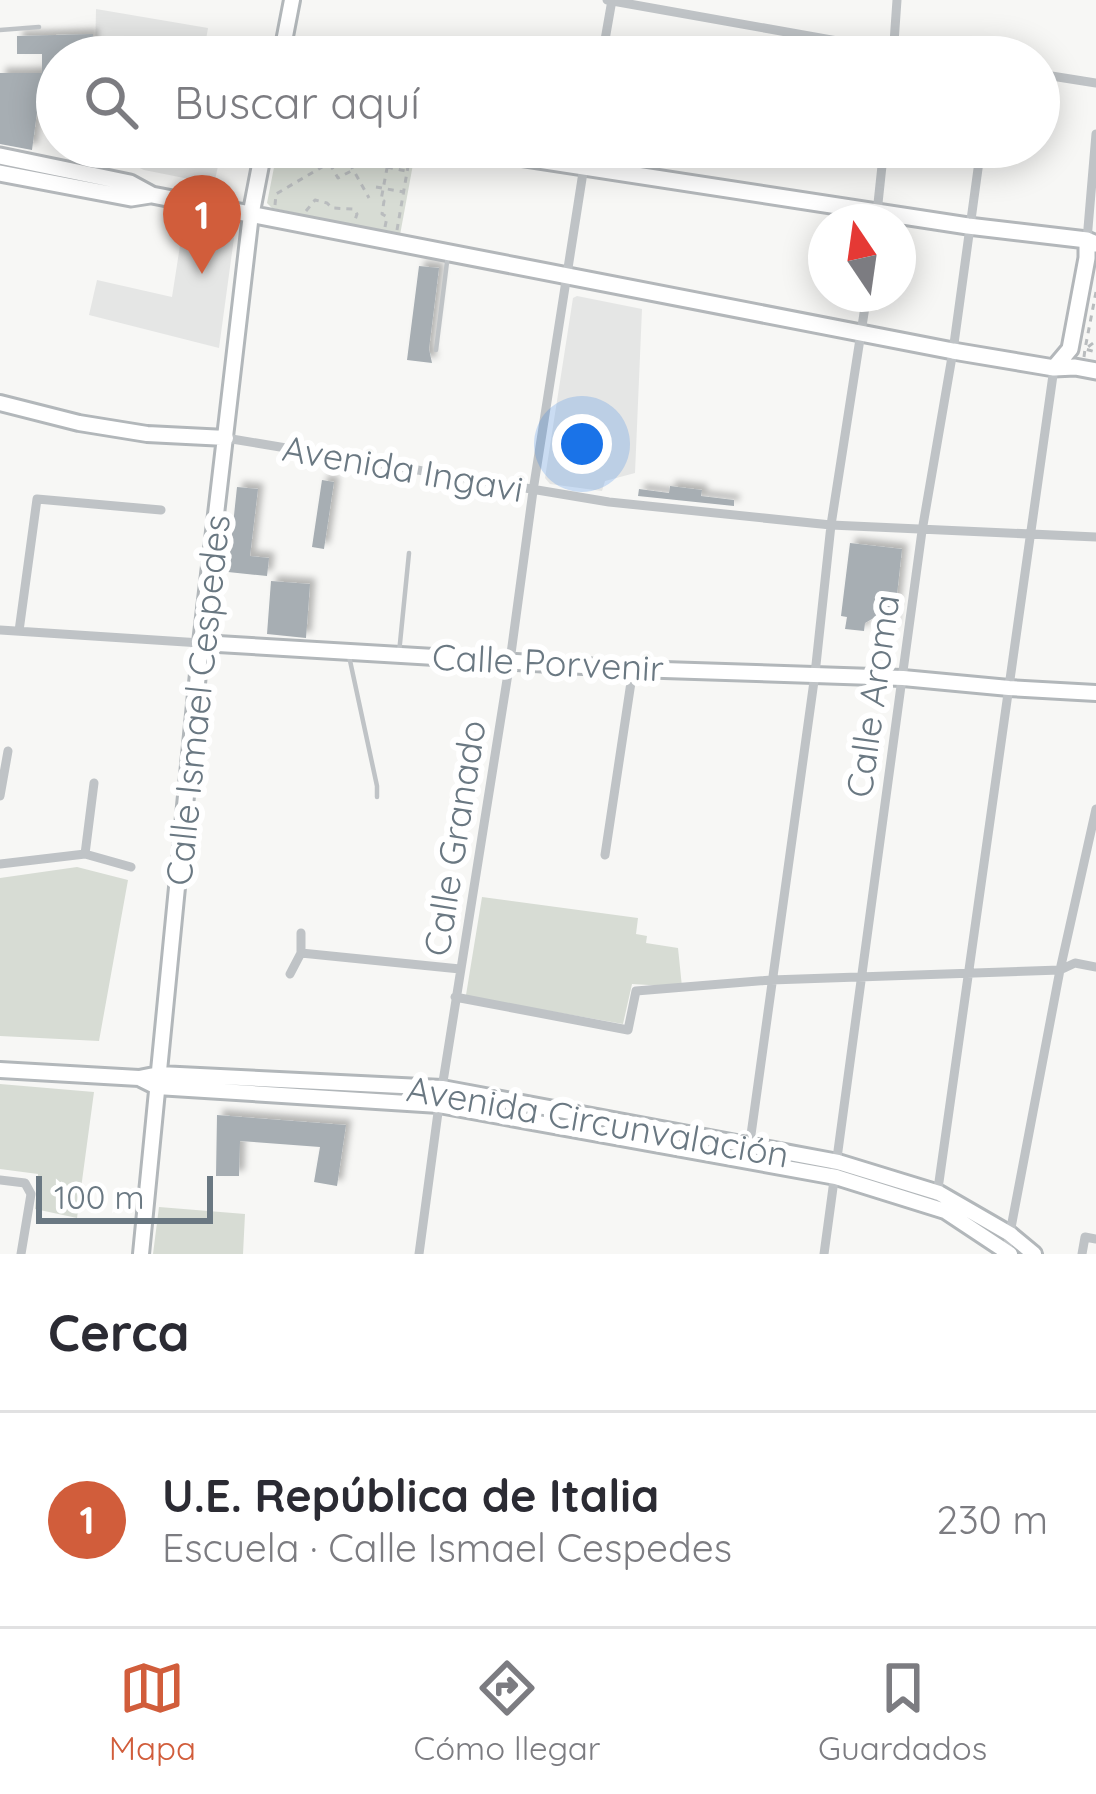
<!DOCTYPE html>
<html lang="es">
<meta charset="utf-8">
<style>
body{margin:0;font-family:Quicksand,sans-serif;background:#f2f2f3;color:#2b2b33}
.compass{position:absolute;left:808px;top:204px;width:108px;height:108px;border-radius:50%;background:#fff;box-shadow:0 6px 30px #0003;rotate:347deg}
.scale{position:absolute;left:36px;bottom:30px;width:177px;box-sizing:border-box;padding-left:12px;border:6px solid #6a7882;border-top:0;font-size:33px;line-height:42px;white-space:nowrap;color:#6a7882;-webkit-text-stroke:9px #fff;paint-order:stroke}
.you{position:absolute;left:582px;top:444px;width:42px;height:42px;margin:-30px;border:9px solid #fff;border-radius:50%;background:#1a73e8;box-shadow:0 0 0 18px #1a73e833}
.badge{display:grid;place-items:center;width:78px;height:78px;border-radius:50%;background:#d15d3b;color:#fff;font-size:39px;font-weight:700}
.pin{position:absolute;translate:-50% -99px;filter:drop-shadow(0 3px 6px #0008)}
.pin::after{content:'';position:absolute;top:63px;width:42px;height:36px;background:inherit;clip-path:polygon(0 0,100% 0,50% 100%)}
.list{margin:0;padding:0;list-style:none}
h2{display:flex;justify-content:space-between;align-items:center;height:156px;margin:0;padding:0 48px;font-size:51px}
h2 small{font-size:39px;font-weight:400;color:#7c7c81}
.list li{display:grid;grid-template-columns:78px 1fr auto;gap:36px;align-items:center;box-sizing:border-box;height:216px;padding:0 48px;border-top:3px solid #e1e1e2}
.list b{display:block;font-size:45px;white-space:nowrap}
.list p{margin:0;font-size:39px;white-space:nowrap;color:#7c7c81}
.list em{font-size:39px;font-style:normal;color:#7c7c81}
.icon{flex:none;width:66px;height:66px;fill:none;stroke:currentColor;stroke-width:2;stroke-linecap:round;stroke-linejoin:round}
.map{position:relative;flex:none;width:1096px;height:1254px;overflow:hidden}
.search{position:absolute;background:#fff;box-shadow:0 6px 30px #0003;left:36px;right:36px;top:36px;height:132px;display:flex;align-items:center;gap:30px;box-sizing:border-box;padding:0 42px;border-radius:66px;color:#7c7c81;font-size:45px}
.sheet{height:372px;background:#fff}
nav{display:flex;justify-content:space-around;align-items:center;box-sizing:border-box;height:168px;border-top:3px solid #e1e1e2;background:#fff;font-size:33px;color:#7c7c81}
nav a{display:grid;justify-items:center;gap:6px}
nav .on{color:#d15d3b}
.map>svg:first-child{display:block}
.built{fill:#e5e6e5}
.green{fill:#d7dcd4}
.building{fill:#a7aeb3;filter:url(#shadow)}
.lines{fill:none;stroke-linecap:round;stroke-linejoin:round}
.secondary-casing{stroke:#b2b7ba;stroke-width:20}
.primary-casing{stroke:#b3b7ba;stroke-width:21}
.path{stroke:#b9bcbe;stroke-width:3;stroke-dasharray:6 6;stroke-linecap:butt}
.lane{stroke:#bfc3c6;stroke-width:4.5}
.street{stroke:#bfc3c6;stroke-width:9}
.secondary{stroke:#fff;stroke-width:14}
.primary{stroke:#fff;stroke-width:15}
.labels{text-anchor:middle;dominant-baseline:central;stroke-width:12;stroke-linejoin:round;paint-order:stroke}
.street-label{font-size:36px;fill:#6a7882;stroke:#fff}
</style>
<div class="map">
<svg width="1096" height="1254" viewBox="0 0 1096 1254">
<defs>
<filter id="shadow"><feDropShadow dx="5.5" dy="-5.5" stdDeviation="3" flood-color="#0004"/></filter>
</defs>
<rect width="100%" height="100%" fill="#f7f7f5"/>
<!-- built -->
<path class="built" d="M96 9 208 28 203 57H95Z
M132 147H188L221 153 214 184 144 170 129 163Z
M184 220 228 228 234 238 219 348 89 315 97 280 172 297Z
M577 296 642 309 635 473 605 481 602 491 550 484 545 478 573 298Z"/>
<!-- green -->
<path class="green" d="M278 147 416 148 400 235 272 208 267 203Z
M77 867 128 880 99 1041 0 1036V878Z
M482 897 638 918 636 934 647 936 646 943 678 948 682 987 632 984 623 1024 470 997 466 995Z
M0 1084 94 1092 77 1218 35 1209 38 1174 0 1169Z
M159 1207 245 1214 243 1254H153Z"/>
<!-- building -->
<path class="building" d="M93 34V53L61 54V57H57V112H37L32 150 0 144V73H42V54H17V36Z
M419 266 439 268 429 349 432 363 407 360Z
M322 480 334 482 324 549 312 547Z
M670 486 702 490 701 496 734 500V506L638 496 639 489 669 493Z
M237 487 258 489 250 556 269 558 267 576 228 572Z
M850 543 902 549 893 631 877 616 865 623 864 631 845 629 847 617 841 616Z
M271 581 310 584 306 638 267 634Z
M217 1115 346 1125 337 1186 314 1182 320 1147 240 1141 239 1176H216Z"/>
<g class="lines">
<defs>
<path id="secondary" d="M281 57 292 0
M0 403 79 423 147 434 226 438
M201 643 633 669 903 678 1009 688 1096 693
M0 1070 139 1078
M141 1254 201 643 251 214
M1010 1254 945 1211 836 1177 439 1105 157 1087 139 1078 159 1074 442 1088 838 1162 939 1193 1010 1234 1034 1254"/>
<path id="primary" d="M453 147 968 226 1087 240 1096 244
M0 156 130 183 152 195 953 351 1054 368 1075 367 1096 371
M0 173 131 198 150 195
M251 214 264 147
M1054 368 1070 349 1087 258V240"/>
</defs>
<!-- secondary casing -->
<use href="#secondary" class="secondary-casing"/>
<!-- primary casing -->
<use href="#primary" class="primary-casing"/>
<!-- path -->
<path class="path" d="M335 147 341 148 369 198
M330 164 338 178 353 170
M387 167 406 171
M376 187 404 192
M275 205 276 194 356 147
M306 211 315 200 327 203 332 208 354 209 357 214 355 220
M385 227 387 217 382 214 384 201 381 200 391 147
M397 230 411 149 403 147
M1096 292 1085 349 1096 352
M1084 357 1085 349 1096 341"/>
<!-- lane -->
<path class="lane" d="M0 30 39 27
M436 350 448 254
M399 653 409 553
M349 656 377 786V797"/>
<!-- street -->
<path class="street" d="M607 0 927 57
M602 57 612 0
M893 57 897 0
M1039 74 1096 83
M876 222 884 147
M1087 240 1096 134
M226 438 609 502 831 525 1096 537
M0 630 201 643
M19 631 37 499 161 510
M0 796 8 751
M85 854 94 783
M605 855 633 669
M0 864 85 854 131 867
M301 953 460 969
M290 974 301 953V933
M455 997 628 1030 636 991 771 980 1060 970 1075 963 1096 967
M442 1088 510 661 533 491 587 147
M749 1149 815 674 831 525 867 294
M0 1180 25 1183 31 1194 21 1254
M937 1196 1054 368
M419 1254 439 1105
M824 1254 922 531 953 351 981 147
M1006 1254 1060 970 1096 809
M1082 1254 1085 1237 1096 1239"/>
<!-- secondary -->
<use href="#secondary" class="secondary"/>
<!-- primary -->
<use href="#primary" class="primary"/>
</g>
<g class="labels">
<!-- street labels -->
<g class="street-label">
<text transform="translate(403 468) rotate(10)">Avenida Ingavi</text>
<text transform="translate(548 662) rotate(3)">Calle Porvenir</text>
<text transform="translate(872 696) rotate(-82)">Calle Aroma</text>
<text transform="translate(197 700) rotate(-84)">Calle Ismael Cespedes</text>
<text transform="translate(454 838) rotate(-81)">Calle Granado</text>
<text transform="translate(598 1121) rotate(10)">Avenida Circunvalación</text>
</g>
</g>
</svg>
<svg class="compass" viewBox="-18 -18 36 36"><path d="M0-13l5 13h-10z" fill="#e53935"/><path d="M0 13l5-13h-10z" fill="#7c7c81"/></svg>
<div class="scale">100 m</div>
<div class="you"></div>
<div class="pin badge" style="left:202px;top:274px">1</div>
<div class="search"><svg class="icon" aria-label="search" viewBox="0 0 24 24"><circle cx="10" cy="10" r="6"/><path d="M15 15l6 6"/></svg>Buscar aquí</div>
</div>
<section class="sheet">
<h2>Cerca<small></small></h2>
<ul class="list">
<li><span class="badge">1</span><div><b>U.E. República de Italia</b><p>Escuela · Calle Ismael Cespedes</p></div><em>230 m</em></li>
</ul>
</section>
<nav>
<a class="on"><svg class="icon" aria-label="map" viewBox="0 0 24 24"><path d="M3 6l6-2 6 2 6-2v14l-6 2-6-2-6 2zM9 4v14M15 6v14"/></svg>Mapa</a>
<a><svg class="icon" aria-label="directions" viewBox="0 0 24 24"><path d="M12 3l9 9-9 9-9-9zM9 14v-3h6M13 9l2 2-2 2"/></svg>Cómo llegar</a>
<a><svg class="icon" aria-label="saved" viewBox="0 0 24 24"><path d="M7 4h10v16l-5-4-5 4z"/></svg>Guardados</a>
</nav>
